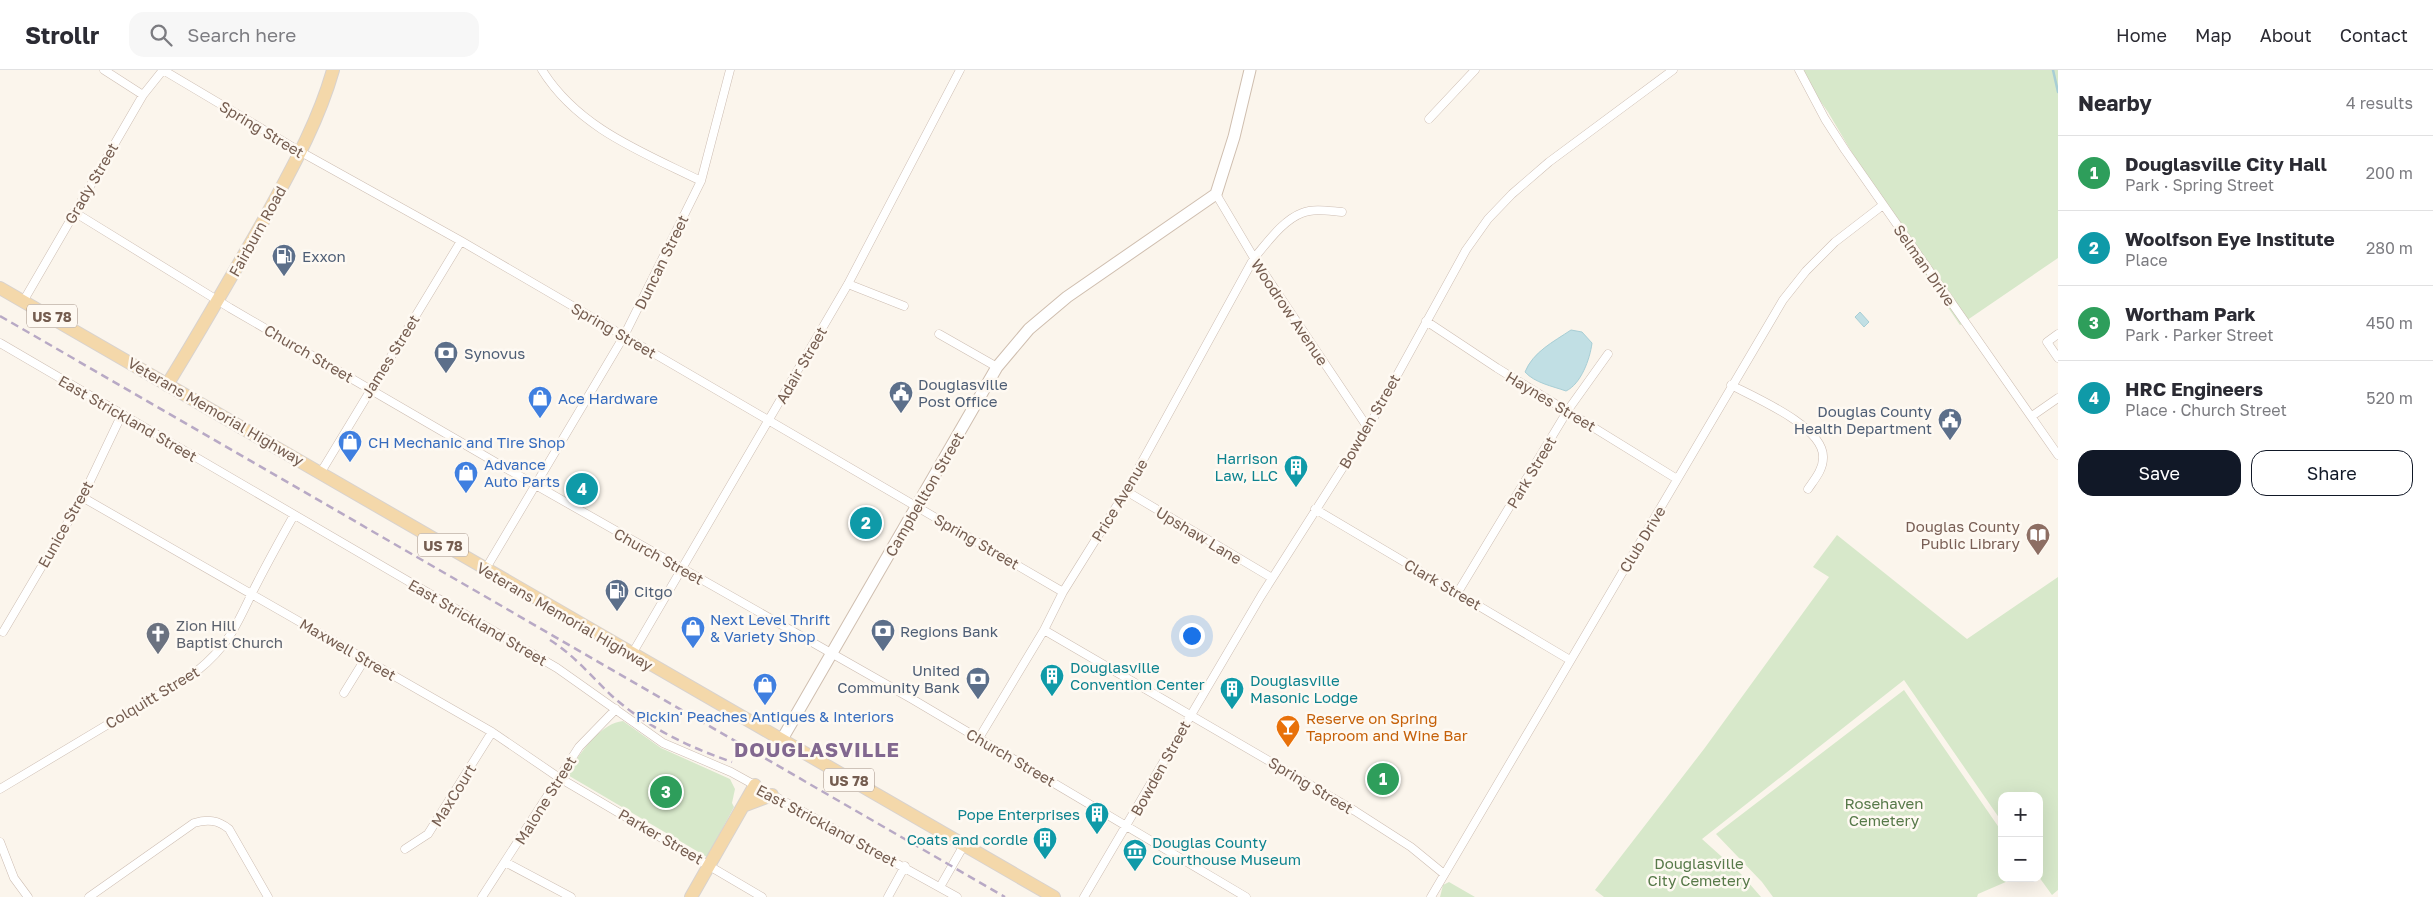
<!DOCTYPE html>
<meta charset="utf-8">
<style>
body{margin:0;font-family:"Golos Text",sans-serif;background:#f7f7f7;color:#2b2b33}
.controls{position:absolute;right:15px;bottom:15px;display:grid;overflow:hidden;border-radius:10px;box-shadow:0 5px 20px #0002}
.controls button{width:45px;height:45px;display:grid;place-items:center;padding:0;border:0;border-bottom:1px solid #e1e1e2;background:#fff;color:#2b2b33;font:25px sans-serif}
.you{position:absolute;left:1191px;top:565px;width:18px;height:18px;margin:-12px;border:4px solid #fff;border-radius:50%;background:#1a73e8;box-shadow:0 0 0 8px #1a73e833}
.badge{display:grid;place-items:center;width:32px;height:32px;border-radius:50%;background:#111827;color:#fff;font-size:16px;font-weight:700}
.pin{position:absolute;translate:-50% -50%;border:2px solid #fff;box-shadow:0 1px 5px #0006}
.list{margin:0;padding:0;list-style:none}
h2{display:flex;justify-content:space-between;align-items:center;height:65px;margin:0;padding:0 20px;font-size:21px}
h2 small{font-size:16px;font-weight:400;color:#7c7c81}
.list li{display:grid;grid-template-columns:32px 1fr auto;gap:15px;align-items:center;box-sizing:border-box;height:75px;padding:0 20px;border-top:1px solid #e1e1e2}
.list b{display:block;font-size:19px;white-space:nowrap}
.list p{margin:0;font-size:16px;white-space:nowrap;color:#7c7c81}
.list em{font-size:16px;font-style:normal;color:#7c7c81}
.actions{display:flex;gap:10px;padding:15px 20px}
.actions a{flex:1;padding:11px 0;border:1px solid #111827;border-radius:15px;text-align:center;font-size:18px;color:#111827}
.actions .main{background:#111827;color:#fff}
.icon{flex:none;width:28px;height:28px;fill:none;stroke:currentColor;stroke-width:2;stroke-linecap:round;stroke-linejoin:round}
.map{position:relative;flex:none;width:2058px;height:827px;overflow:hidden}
header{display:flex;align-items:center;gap:30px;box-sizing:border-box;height:70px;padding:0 25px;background:#fff;border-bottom:1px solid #e1e1e2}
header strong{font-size:24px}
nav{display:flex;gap:28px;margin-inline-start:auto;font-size:18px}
.search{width:350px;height:45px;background:#f7f7f7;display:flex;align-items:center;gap:12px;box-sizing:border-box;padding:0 18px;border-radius:15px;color:#7c7c81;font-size:19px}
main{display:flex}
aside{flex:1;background:#fff}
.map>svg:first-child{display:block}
.green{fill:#d7e8ca}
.water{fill:#c1dfe4;stroke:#a8ced5}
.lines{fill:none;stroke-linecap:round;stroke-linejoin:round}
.stream{stroke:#a8ced5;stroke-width:2.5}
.street-casing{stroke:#cdbdb2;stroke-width:9}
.secondary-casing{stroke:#cfbeaf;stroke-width:13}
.primary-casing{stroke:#d8d2ce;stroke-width:14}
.street{stroke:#fff;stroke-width:8}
.secondary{stroke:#fff;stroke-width:11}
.primary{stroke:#f4d8aa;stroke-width:12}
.rail{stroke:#b8a9c5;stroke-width:2.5;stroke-dasharray:8 5;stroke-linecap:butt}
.labels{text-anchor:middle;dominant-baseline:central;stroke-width:5;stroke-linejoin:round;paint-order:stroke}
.shield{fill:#fef9f2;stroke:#9e8c81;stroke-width:1}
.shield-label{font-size:14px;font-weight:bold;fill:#755d50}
.street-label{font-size:15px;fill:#755d50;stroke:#fef9f2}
.service-label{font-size:15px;fill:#4e5e75;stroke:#fef9f2;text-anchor:start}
.shop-label{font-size:15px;fill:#366cbe;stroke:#fef9f2;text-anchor:start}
.culture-label{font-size:15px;fill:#0d838f;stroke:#fef9f2;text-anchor:end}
.education-label{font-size:15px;fill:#785e54;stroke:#fef9f2;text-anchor:end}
.worship-label{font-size:15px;fill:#5b616d;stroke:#fef9f2;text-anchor:start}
.food-label{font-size:15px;fill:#c56008;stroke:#fef9f2;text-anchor:start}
.park-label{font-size:15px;fill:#577949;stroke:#fef9f2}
.district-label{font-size:20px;font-weight:bold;letter-spacing:1px;fill:#826890;stroke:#fef9f2}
</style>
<header>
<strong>Strollr</strong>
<div class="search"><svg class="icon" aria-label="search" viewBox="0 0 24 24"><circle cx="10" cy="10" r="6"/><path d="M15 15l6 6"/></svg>Search here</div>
<nav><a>Home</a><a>Map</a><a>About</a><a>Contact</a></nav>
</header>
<main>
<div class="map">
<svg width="2058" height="827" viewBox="0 0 2058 827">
<rect width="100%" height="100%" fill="#fbf5ec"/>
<!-- green -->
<path class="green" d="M1798 0H2058V188L1960 255 1913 186 1828 42Z
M1837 465 1967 569 2058 507V820L2052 825 2039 807V726H2002V752L1904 610 1702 769 1741 804 1761 827H1604L1595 820 1704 679 1829 507 1813 497Z
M1904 620 2002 762V808H2015L1978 824 1977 827H1773L1762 812 1716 764Z
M623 651 661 678 730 709 735 719 732 733 734 737 707 787 566 704C580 685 598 654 623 651Z
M1449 812 1475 827H1440L1443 815Z"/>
<!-- water -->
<path class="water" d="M1860 242 1869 252 1864 257 1855 247Z
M1571 260 1582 262 1592 273C1590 289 1581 314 1566 321 1552 316 1535 313 1525 302 1533 282 1553 272 1571 260Z"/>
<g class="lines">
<!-- stream -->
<path class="stream" d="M2053 0 2058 22"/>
<defs>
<path id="street" d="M104 0 143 25
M163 0 301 82 461 171 1063 522
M542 0C578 58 642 82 701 111
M1799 0 1825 49 1845 80 2058 385
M1429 49 1475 0
M1216 124 1254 188 1368 358
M74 142 230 238 495 392 912 629 1246 827
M848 214 904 236
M24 230 143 25 163 0
M1426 251 1497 298 1677 409
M939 264 997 297
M2058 264 2047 272 2058 288
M0 273 557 598 663 673 731 702 957 827
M1731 315C1754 327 1825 357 1823 388 1823 400 1814 410 1808 419
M2032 346 2058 328
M321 402 461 171
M1126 421 1272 508
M82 427 492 662 558 707 762 827
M1315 439 1570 590
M485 500 624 266 701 111 730 0
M1458 522 1568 340 1608 284
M1044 560 1355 741 1411 777 1444 804
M3 562 81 430 122 344
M632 584 848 214 960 0
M344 623 365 589
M979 668 1044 560 1063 522 1126 421 1254 188C1267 173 1283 150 1302 143 1314 138 1329 141 1342 142
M0 719 197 601C227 577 236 557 252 523 265 497 280 470 294 445
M0 772 14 808 28 827
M405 779 428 764 492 662
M505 792 571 827
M940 817 964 775
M89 827 194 753C208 749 218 750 229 759L268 827
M482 827 579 677 616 639
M888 827 905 796
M1084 827 1261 526 1368 358 1466 180 1488 149 1512 124 1549 92 1673 0
M1431 827 1783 230 1806 201 1835 172 1883 135"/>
<path id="secondary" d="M781 671 997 297 1029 259 1067 227 1216 124 1234 67 1250 0"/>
<path id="primary" d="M0 218 1054 827
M167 315C201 260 233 204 265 148 291 100 318 53 333 0
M743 736 772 725
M691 827 755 715"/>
</defs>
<!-- street casing -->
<use href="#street" class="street-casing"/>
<!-- secondary casing -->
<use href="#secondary" class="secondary-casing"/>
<!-- primary casing -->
<use href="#primary" class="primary-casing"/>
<!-- street -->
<use href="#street" class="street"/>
<!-- secondary -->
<use href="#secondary" class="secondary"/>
<!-- primary -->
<use href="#primary" class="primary"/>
<!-- rail -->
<path class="rail" d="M0 246 1005 827
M550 570C574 585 592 607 612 626 647 657 688 677 732 692"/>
</g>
<!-- icons -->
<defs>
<symbol id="fuel-pin" viewBox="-11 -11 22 30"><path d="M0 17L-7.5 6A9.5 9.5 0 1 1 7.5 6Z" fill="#5c6f8a" stroke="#fef9f2"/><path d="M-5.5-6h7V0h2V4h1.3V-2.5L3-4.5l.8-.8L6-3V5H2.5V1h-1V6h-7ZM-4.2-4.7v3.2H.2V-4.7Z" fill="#fff"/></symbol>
<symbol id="bank-pin" viewBox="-11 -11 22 30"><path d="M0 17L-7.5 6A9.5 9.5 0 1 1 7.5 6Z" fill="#5c6f8a" stroke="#fef9f2"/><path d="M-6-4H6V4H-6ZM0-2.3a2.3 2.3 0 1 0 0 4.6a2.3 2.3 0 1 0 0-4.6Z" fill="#fff"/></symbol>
<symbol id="civic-pin" viewBox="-11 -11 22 30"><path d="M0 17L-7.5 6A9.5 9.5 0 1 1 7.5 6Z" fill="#5c6f8a" stroke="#fef9f2"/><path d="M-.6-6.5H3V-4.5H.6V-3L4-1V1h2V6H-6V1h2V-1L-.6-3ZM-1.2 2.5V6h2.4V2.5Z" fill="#fff"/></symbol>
<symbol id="shop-pin" viewBox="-11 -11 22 30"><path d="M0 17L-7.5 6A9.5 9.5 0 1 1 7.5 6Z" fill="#3f7fe0" stroke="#fef9f2"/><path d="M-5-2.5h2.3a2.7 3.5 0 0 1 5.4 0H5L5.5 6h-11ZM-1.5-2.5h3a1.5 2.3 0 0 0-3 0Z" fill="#fff"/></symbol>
<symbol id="building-pin" viewBox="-11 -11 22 30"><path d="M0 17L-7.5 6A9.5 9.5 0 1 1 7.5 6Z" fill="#0f9aa8" stroke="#fef9f2"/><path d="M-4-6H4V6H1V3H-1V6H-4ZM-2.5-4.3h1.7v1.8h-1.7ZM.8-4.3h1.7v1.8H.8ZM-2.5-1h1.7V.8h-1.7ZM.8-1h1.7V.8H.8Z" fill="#fff"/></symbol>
<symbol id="library-pin" viewBox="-11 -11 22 30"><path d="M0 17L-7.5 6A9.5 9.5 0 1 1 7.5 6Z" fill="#8d6e63" stroke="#fef9f2"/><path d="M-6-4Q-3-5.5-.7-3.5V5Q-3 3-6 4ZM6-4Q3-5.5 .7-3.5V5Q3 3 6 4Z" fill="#fff"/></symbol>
<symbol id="church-pin" viewBox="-11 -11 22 30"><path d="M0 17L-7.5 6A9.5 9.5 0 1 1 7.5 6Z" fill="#6b7280" stroke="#fef9f2"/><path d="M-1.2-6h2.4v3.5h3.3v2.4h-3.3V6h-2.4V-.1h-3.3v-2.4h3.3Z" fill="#fff"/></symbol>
<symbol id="bar-pin" viewBox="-11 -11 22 30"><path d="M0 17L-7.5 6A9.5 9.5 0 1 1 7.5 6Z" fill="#e8710a" stroke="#fef9f2"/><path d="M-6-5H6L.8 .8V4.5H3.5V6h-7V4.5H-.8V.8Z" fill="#fff"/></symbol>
<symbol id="museum-pin" viewBox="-11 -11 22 30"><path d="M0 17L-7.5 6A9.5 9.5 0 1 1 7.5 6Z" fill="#0f9aa8" stroke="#fef9f2"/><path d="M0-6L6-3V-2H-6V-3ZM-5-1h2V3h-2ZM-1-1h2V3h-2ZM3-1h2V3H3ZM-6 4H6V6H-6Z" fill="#fff"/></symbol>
</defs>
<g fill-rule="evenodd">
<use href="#fuel-pin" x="270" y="172" width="28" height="38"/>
<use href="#bank-pin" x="432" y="269" width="28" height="38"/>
<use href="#civic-pin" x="887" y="309" width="28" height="38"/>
<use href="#shop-pin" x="526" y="314" width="28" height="38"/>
<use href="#civic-pin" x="1936" y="336" width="28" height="38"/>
<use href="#shop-pin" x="336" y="358" width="28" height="38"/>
<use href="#building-pin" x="1282" y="383" width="28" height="38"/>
<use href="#shop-pin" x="452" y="389" width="28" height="38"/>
<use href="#library-pin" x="2024" y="451" width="28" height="38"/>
<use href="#fuel-pin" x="603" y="507" width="28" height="38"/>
<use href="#shop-pin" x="679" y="544" width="28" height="38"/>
<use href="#bank-pin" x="869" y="547" width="28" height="38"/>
<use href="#church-pin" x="144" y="550" width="28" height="38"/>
<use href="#building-pin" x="1038" y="592" width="28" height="38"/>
<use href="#bank-pin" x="964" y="595" width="28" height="38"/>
<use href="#shop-pin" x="751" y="601" width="28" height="38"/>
<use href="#building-pin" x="1218" y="605" width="28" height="38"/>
<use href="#bar-pin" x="1274" y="643" width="28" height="38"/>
<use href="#building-pin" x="1083" y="730" width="28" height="38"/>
<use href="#building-pin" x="1031" y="755" width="28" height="38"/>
<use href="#museum-pin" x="1121" y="767" width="28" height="38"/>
</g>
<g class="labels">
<!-- shield labels -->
<g class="shield">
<rect x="27" y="234.5" width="50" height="23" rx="4"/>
<rect x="418" y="463.5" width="50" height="23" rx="4"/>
<rect x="824" y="698.5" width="50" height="23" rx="4"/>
</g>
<g class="shield-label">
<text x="52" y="246">US 78</text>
<text x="443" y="475">US 78</text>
<text x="849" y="710">US 78</text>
</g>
<!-- street labels -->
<g class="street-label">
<text transform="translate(262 59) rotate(31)">Spring Street</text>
<text transform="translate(91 113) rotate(-60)">Grady Street</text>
<text transform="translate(257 161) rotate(-61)">Fairburn Road</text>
<text transform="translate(661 192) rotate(-64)">Duncan Street</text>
<text transform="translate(1925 195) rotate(55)">Selman Drive</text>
<text transform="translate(1290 242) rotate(56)">Woodrow Avenue</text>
<text transform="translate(614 260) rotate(30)">Spring Street</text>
<text transform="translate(309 283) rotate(30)">Church Street</text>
<text transform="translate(390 286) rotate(-58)">James Street</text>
<text transform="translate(801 295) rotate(-60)">Adair Street</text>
<text transform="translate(1551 331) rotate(31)">Haynes Street</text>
<text transform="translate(216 341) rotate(30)">Veterans Memorial Highway</text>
<text transform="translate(128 348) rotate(30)">East Strickland Street</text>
<text transform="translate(1369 351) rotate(-60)">Bowden Street</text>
<text transform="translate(1531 402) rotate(-59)">Park Street</text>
<text transform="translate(924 424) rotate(-60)">Campbellton Street</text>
<text transform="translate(1119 430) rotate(-59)">Price Avenue</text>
<text transform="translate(65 454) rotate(-61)">Eunice Street</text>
<text transform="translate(1199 465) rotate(31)">Upshaw Lane</text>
<text transform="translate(1642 469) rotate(-59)">Club Drive</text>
<text transform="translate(977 471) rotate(30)">Spring Street</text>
<text transform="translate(659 486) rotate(29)">Church Street</text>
<text transform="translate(1443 514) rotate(30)">Clark Street</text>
<text transform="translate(565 546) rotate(30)">Veterans Memorial Highway</text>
<text transform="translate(478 552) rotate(30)">East Strickland Street</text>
<text transform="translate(348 579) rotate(30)">Maxwell Street</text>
<text transform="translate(152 627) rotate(-31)">Colquitt Street</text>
<text transform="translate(1011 687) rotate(30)">Church Street</text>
<text transform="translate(1160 698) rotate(-61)">Bowden Street</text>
<text transform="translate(1311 715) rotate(31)">Spring Street</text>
<text transform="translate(453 725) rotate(-58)">MaxCourt</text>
<text transform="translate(545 730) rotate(-58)">Malone Street</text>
<text transform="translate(827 755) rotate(28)">East Strickland Street</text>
<text transform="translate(661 766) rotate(30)">Parker Street</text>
</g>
<!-- service labels -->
<g class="service-label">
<text x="302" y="186">Exxon</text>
<text x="464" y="283">Synovus</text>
<text x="918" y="314">Douglasville<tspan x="918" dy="17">Post Office</tspan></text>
<text x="1932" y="341" text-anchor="end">Douglas County<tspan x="1932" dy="17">Health Department</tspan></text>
<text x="634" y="521">Citgo</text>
<text x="900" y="561">Regions Bank</text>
<text x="960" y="600" text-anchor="end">United<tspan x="960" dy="17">Community Bank</tspan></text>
</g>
<!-- shop labels -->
<g class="shop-label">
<text x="558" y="328">Ace Hardware</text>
<text x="368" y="372">CH Mechanic and Tire Shop</text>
<text x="484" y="394">Advance<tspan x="484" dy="17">Auto Parts</tspan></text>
<text x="710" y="549">Next Level Thrift<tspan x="710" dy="17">&amp; Variety Shop</tspan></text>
<text x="765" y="646" text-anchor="middle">Pickin' Peaches Antiques &amp; Interiors</text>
</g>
<!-- culture labels -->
<g class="culture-label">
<text x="1278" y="388">Harrison<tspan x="1278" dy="17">Law, LLC</tspan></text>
<text x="1070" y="597" text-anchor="start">Douglasville<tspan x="1070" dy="17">Convention Center</tspan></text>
<text x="1250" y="610" text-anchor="start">Douglasville<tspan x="1250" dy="17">Masonic Lodge</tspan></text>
<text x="1080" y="744">Pope Enterprises</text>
<text x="1028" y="769">Coats and cordle</text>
<text x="1152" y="772" text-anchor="start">Douglas County<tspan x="1152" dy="17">Courthouse Museum</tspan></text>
</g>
<!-- education labels -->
<g class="education-label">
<text x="2020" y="456">Douglas County<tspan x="2020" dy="17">Public Library</tspan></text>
</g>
<!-- worship labels -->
<g class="worship-label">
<text x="176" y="555">Zion Hill<tspan x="176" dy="17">Baptist Church</tspan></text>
</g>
<!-- food labels -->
<g class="food-label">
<text x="1306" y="648">Reserve on Spring<tspan x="1306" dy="17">Taproom and Wine Bar</tspan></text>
</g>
<!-- park labels -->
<g class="park-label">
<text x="1884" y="733">Rosehaven<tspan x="1884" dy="17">Cemetery</tspan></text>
<text x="1699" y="793">Douglasville<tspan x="1699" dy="17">City Cemetery</tspan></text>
</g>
<!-- district labels -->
<g class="district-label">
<text x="817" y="679">DOUGLASVILLE</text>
</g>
</g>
</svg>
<div class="controls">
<button>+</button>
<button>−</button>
</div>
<div class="you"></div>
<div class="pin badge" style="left:1383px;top:709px;background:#2e9e5b">1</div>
<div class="pin badge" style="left:866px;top:453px;background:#0f9aa8">2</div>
<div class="pin badge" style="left:666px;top:722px;background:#2e9e5b">3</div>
<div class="pin badge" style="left:582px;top:419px;background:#0f9aa8">4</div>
</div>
<aside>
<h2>Nearby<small>4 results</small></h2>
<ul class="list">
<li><span class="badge" style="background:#2e9e5b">1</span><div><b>Douglasville City Hall</b><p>Park · Spring Street</p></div><em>200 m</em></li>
<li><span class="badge" style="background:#0f9aa8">2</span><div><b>Woolfson Eye Institute</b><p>Place</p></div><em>280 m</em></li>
<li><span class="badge" style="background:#2e9e5b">3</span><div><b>Wortham Park</b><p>Park · Parker Street</p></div><em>450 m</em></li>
<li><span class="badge" style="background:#0f9aa8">4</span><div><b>HRC Engineers</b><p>Place · Church Street</p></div><em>520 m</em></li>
</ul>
<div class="actions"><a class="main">Save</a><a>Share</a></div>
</aside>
</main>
